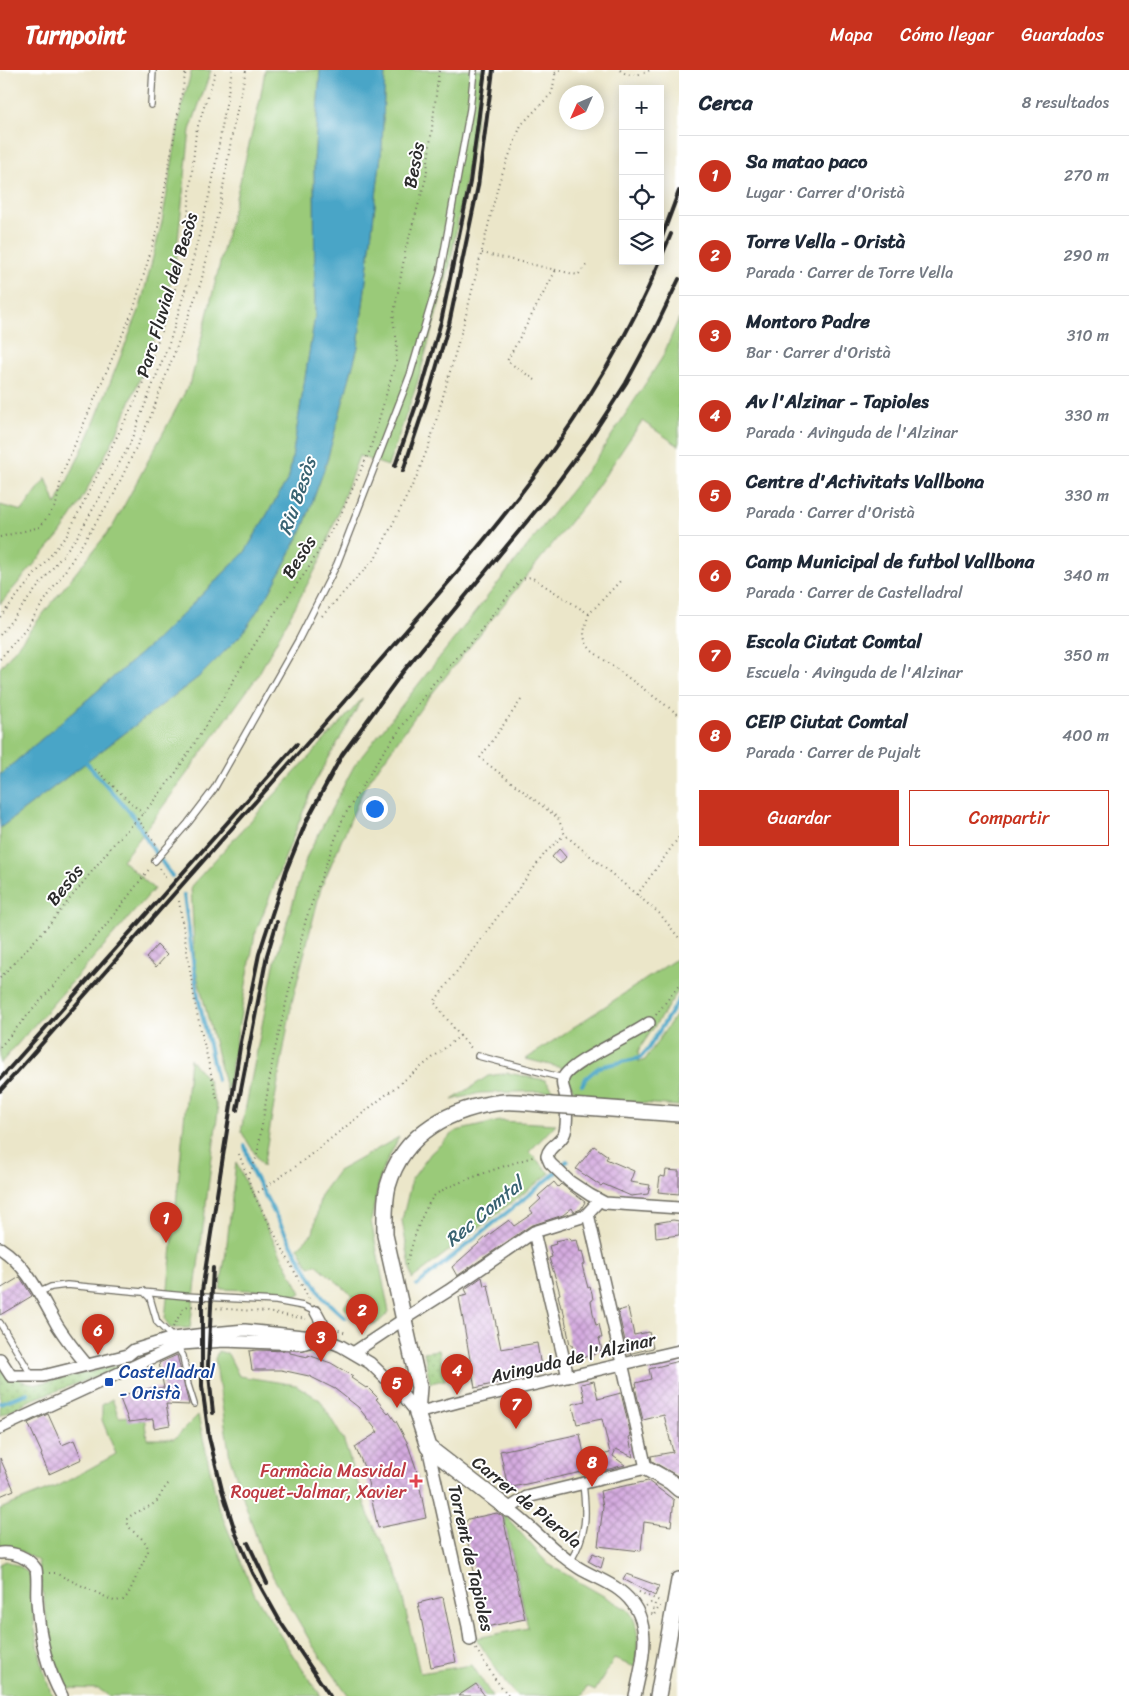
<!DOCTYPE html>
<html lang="es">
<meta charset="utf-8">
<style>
body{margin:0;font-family:Sriracha,sans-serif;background:#f6f6f7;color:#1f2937}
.controls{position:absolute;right:15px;top:15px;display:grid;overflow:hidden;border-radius:0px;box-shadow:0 2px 12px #0003}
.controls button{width:45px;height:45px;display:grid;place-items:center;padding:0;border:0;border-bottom:1px solid #e0e1e3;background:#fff;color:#1f2937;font:25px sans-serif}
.compass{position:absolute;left:559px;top:15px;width:45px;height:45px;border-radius:50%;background:#fff;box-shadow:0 2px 12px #0003;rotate:225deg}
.you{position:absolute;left:374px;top:738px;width:18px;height:18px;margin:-12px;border:4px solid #fff;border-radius:50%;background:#1a73e8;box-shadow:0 0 0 8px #1a73e833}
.badge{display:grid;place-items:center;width:32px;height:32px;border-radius:50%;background:#c8321e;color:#fff;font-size:16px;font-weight:700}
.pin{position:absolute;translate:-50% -41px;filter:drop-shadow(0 1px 2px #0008)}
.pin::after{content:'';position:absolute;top:26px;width:18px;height:15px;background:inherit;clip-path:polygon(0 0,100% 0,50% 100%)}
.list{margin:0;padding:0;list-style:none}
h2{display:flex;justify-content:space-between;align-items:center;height:65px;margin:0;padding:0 20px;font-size:21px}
h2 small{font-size:16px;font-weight:400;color:#747a83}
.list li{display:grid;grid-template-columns:32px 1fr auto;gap:15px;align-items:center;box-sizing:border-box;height:80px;padding:0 20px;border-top:1px solid #e0e1e3}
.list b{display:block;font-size:19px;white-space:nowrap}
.list p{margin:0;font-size:16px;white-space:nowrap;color:#747a83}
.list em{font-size:16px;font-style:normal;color:#747a83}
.actions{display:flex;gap:10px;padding:15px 20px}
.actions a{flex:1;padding:11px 0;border:1px solid #c8321e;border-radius:0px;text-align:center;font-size:18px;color:#c8321e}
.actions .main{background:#c8321e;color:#fff}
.icon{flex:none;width:28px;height:28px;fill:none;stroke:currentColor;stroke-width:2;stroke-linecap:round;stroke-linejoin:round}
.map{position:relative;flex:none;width:679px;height:1626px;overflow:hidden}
header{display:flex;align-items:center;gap:30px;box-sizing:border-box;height:70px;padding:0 25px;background:#c8321e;color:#fff}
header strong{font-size:24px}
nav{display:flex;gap:28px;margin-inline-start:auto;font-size:18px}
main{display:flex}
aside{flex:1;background:#fff}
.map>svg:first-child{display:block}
.green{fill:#9aca79;stroke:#627a52}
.park{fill:url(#park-dots);stroke:#627a52}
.water{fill:#49a5c7;stroke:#3a6879}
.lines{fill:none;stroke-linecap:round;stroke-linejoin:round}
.stream{stroke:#49a5c7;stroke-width:4}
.building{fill:url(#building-cross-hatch)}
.service-casing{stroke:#6e6c62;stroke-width:8}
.minor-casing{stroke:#6e6c62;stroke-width:14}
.tertiary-casing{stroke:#6e6c62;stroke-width:18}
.path{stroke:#6e6c62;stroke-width:2;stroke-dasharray:1 4;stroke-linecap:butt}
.service{stroke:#fff;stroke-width:5.5}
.minor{stroke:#fff;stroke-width:11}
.tertiary{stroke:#fff;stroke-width:15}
.rail{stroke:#2b2b2b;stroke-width:4}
.tertiary-bridge-casing{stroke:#6e6c62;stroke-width:18;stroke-linecap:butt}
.tertiary-bridge{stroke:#fff;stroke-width:15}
.transit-dot{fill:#1a4fb4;stroke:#fff;stroke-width:2}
.health-dot{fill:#e0444e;stroke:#fff;stroke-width:2}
.labels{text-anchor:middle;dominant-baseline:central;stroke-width:4;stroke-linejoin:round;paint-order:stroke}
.street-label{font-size:18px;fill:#2b2b2b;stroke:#fff}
.transit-label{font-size:18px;fill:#164399;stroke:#fff;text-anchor:start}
.health-label{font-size:18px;fill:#be3a42;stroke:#fff;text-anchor:end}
.water-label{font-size:19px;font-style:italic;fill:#386271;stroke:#fff}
</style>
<header>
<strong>Turnpoint</strong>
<nav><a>Mapa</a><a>Cómo llegar</a><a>Guardados</a></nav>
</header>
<main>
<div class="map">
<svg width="679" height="1626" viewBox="0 0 679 1626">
<defs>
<pattern id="park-dots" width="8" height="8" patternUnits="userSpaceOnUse" patternTransform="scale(1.25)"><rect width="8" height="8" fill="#9aca79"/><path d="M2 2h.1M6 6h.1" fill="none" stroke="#7ea463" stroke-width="1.8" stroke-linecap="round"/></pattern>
<pattern id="building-cross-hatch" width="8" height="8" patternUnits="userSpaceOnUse" patternTransform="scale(1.25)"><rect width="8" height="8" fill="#d5ace0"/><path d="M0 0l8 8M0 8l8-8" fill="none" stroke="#ad8cb6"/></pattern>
</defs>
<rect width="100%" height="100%" fill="#fff"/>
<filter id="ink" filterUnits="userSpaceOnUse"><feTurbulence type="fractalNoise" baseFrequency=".02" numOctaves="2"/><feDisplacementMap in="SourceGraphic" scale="10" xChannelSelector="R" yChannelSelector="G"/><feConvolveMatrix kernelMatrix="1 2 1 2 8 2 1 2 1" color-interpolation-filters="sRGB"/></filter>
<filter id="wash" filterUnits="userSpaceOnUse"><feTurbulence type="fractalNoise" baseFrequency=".0096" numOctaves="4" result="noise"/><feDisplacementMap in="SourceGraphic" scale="20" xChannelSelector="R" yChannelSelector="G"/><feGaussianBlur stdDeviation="1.12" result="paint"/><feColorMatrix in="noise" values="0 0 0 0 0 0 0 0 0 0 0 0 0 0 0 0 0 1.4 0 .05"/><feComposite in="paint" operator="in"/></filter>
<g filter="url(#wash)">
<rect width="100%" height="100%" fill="#ebe6c9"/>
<!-- green -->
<path class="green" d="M192 0H211L190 60 176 188 164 241 140 308 116 365 77 438 60 464 0 534V435L22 441 46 408 56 435 90 363 140 238 162 152 182 35Z
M265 0H320L314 92 315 246 289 407 245 482 154 572 0 705V598L113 456 191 311 260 30Z
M385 0H482L473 69 450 195 417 314 388 396 359 386 320 491 257 607 140 768 122 790 154 819 0 994V758L200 606 270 522 303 458 326 394 358 277 382 77Z
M679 248V376L642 351 591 426 426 631 364 718 321 818 292 932 263 1097 241 1061 274 895 307 786 354 696 599 385 662 288Z
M363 628 314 714 255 864 227 1022 195 897 191 816Z
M679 887V920L638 981 639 992 645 990 679 940V1036L578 1028 562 998 526 989Z
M190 989 208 1010 218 1041 190 1258H170L165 1249Z
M508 1003 545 1010 554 1021 480 1023 452 1030 488 1006Z
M500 1051 556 1054 529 1082 550 1103 412 1209 402 1150 412 1109 431 1083 456 1061Z
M399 1067 381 1103 371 1151 389 1242 379 1252 369 1255 343 1237 353 1226 316 1194 309 1197 298 1177 313 1163 321 1124 338 1101Z
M236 1092 261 1147 301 1223 296 1226 274 1221 220 1219 226 1182Z
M218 1281 228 1284 239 1306 296 1315 320 1330 343 1369 369 1446 396 1499 420 1603 472 1595 492 1626H349L313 1576 265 1493 230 1388 215 1289Z
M112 1329 119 1347 144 1345 147 1369H174L198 1345 218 1436 255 1525 294 1587 321 1626H109L99 1619 65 1618 53 1592 38 1491 21 1481 0 1479V1439L60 1415 116 1384 102 1350V1335Z
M503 1443 548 1494 628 1540C642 1557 637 1577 635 1597L614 1589 595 1621 587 1617 582 1626H517L506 1614 476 1568 528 1558Z
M6 1491 23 1498 34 1509V1555L43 1599 52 1626H0V1494Z"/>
<!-- park -->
<path class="park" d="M439 1280 445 1310 430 1313 424 1282Z
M0 1292 22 1311 37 1314 123 1294V1297L31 1330 0 1346Z"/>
<!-- water -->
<path class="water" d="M320 0H385L382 77 358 277 326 394 303 458 270 522 242 564 200 606 0 758V705L154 572 245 482 289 407 315 246 314 92Z"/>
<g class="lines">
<!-- stream -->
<path class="stream" d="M83 689 134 747 150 775 172 806
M184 825 198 927 217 1010
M582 1015 586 1008 599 997 640 988 648 979 679 929
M245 1076 252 1101 290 1172 323 1228 345 1248
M417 1215 552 1106 567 1091
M0 1333 28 1323"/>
</g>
<g id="blocks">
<!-- building -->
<path class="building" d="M559 779 566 787 560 794 552 787Z
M157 875 167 885 156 897 146 888Z
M594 1076 608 1086 606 1089 634 1101 630 1112 650 1115 648 1124 631 1126 603 1114 601 1116 576 1099Z
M666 1100 679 1101V1124L658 1122 660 1106 665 1107Z
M554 1112 558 1117 561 1114 585 1132 581 1139 574 1142 572 1138 563 1145 530 1156 457 1206 452 1197 486 1167 509 1150 514 1156 533 1143 530 1139 541 1129 538 1126Z
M673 1150 679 1151V1165L656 1168 655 1153Z
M570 1168 571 1171 577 1170 580 1182 582 1181 585 1194 582 1195 588 1218 590 1217 592 1223 593 1230 591 1231 593 1243 596 1255 599 1254 602 1268H599L602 1280 595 1282V1284L582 1288 581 1285 574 1286 572 1275H570L563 1238H561L558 1225 560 1224 557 1213 549 1188 552 1187 549 1176 556 1174 555 1171Z
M20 1207 32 1226 0 1245V1219Z
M482 1207 484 1216 488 1215 501 1279 537 1273 542 1303 475 1318 459 1227 468 1225 465 1219Z
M628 1238 634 1265 649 1262 653 1278 628 1284 618 1241Z
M256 1280 290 1281V1283L308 1287V1285L331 1293 353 1306 351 1308 366 1318 367 1317 378 1328 376 1329 388 1343 389 1342 395 1351H396L407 1372 416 1398 426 1448 378 1458 365 1399 355 1377 378 1362 358 1337 335 1319 309 1306 281 1300H252L249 1281Z
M177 1285 189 1335 166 1334 170 1355 154 1358 153 1349 129 1352 119 1326 151 1318H164L159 1293Z
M679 1291V1407L652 1391 651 1386 673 1382 664 1345 643 1350 635 1317H637L636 1313 651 1309 649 1299Z
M594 1311 598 1329 621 1323 631 1366 629 1367 633 1387 616 1379 613 1386 625 1395 601 1401 600 1398 508 1418 500 1381 580 1364 585 1389 610 1383 602 1349 577 1354 572 1334 585 1331 581 1314Z
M48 1344 62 1375 74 1370 82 1389 49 1404 41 1385 42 1384 28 1353Z
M0 1388 14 1420 0 1426Z
M648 1411 674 1430 671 1456 644 1452 641 1481 598 1476 603 1437 600 1421Z
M497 1443 503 1447 525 1549 486 1557 464 1455 468 1449Z
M593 1483 604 1488 601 1498 588 1491Z
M626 1504 659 1516 655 1526 623 1509Z
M443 1527 456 1592 431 1597 418 1533Z
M476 1614 485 1626H458Z"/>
</g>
</g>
<g filter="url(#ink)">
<use href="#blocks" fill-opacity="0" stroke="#6e6c62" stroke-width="1"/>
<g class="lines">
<defs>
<path id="service" d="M151 35 153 0
M155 791 188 753 214 719 299 569 337 494 410 305 440 204 470 39 474 0
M478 986 563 1008
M143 1221 150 1228 157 1252 173 1268
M40 1222 51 1217 67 1215 185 1226 276 1231 303 1236 316 1242
M0 1253 32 1306
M177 1276 183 1286 188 1315 194 1334
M570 1492C587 1463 587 1446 583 1414"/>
<path id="minor" d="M649 953C633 966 567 993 563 1009 561 1014 564 1019 565 1024 567 1032 567 1054 565 1062 562 1073 549 1075 547 1086L550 1093 569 1111 590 1125 605 1133 679 1138
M588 1144 646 1398 527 1427 508 1439C533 1457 553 1482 579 1498 592 1506 607 1511 619 1520 656 1547 643 1588 635 1626
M534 1162 568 1307
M0 1178C28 1196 41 1227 57 1255 66 1269 76 1282 87 1295
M316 1242 322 1253V1268
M353 1283 404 1249 448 1221 534 1162 585 1146 599 1131
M0 1289 11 1306H43L128 1285 134 1280 173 1268 213 1263 245 1260 322 1268 341 1276 370 1293 402 1324 417 1343 458 1332 679 1281
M0 1358 182 1274 224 1271 302 1274 318 1269
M428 1377 468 1556 470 1570
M0 1483C14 1482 28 1487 36 1499 38 1510 36 1520 37 1531 39 1563 46 1598 62 1626"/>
<path id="tertiary" d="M585 1037 679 1044
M646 1398 671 1412 679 1419
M508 1439 428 1377 417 1343 419 1317 385 1165C385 1149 384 1132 388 1116 403 1062 453 1037 504 1032 519 1031 535 1034 550 1035
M658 1626 679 1510"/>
</defs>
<!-- service casing -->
<use href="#service" class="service-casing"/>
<!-- minor casing -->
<use href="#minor" class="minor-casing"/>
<!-- tertiary casing -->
<use href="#tertiary" class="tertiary-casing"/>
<!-- path -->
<path class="path" d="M620 0C629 8 640 5 650 0
M555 3 560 0
M482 183 578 205 587 194
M535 310 507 291 556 200
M0 467 40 457 56 435 62 404 134 238 158 157 186 0
M589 544C584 560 580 568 592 581L679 645
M322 546 376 487 416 408 430 372 465 249 499 112 521 55 552 23 556 0
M0 547 67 465 139 323 172 231 184 184 196 62 216 0
M0 565 77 467 128 378 170 271 185 220 212 114 232 0
M0 589 26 558 67 498 114 424 150 348 201 212 220 135 233 59 246 0
M521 630 480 688 558 748 565 765 660 844 679 868
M95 699 143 744
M138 749 157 776
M160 798 166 809
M637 825 679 767
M179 831 196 939 217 1029
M0 908 49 855 117 770 143 744 175 704 225 625 253 577 275 543 306 502 341 444 370 380 396 291 397 272 393 249 406 178 426 108 439 0
M656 945 679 915
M460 966 434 932 546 782 564 765
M0 977 103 859 150 798
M239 1084 254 1125 309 1229
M248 1108 257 1086 273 988 306 849 343 748 382 684 433 614 473 570 521 509 531 507 589 544 622 509
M254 1125 295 1097 460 966 473 980
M406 1195C413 1173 419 1147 433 1127 441 1116 519 1091 536 1086
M173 1257 183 1239 188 1236 267 1242 306 1249
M334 1258 346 1263
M49 1503H55L114 1531 123 1530 128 1525 148 1481C148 1466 127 1464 127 1449 135 1441 147 1439 156 1432 162 1425 163 1417 171 1412
M639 1522 662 1532
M646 1536 651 1533 655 1534 652 1544 653 1546 660 1536H661
M476 1579 495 1609 509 1626"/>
<!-- service -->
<use href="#service" class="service"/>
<!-- minor -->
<use href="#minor" class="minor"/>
<!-- tertiary -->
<use href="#tertiary" class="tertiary"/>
<!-- rail -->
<path class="rail" d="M660 172 679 121
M660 190 671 164
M395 396 421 321 441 252 470 112 485 0
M403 401 428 326 449 254 478 116 493 0
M0 1009 297 674
M0 1021C113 893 226 765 340 636 461 498 588 364 660 191
M237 1040 267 885 277 852
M213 1198 208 1295 213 1343
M248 1473 267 1513
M330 1626 281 1553 253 1503 236 1464 222 1420 209 1367 202 1316V1221L240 977 259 884 286 801 306 752 342 685 402 603 547 427 589 370 626 313 655 259 679 209"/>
<defs>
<path id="tertiary-bridge" d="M550 1035 585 1037"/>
</defs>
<!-- tertiary-bridge casing -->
<use href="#tertiary-bridge" class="tertiary-bridge-casing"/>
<!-- tertiary-bridge -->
<use href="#tertiary-bridge" class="tertiary-bridge"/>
</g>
</g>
<!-- markers -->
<rect class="transit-dot" x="104" y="1307" width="10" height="10" rx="2.5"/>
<path class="health-dot" d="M413.5 1403.5h5v5h5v5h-5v5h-5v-5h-5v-5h5z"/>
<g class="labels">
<!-- street labels -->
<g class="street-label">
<text transform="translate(414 95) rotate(-79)">Besòs</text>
<text transform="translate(167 225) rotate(-73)">Parc Fluvial del Besòs</text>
<text transform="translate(299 487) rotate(-57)">Besòs</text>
<text transform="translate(65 815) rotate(-51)">Besòs</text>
<text transform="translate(573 1288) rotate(-13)">Avinguda de l'Alzinar</text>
<text transform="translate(527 1432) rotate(39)">Carrer de Pierola</text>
<text transform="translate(471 1488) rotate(77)">Torrent de Tapioles</text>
</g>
<!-- transit labels -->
<g class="transit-label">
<text x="119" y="1302">Castelladral<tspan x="119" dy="21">- Oristà</tspan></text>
</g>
<!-- health labels -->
<g class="health-label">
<text x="406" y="1401">Farmàcia Masvidal<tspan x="406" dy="21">Roquet-Jalmar, Xavier</tspan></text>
</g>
<!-- water labels -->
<g class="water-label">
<text transform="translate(297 426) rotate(-71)">Riu Besòs</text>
<text transform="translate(484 1142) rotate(-40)">Rec Comtal</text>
</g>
</g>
</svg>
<div class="controls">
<button>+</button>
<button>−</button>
<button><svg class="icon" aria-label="locate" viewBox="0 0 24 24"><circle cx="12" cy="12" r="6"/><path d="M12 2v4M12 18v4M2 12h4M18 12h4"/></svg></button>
<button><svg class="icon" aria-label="layers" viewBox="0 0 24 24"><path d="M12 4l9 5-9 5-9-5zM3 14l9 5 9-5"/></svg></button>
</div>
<svg class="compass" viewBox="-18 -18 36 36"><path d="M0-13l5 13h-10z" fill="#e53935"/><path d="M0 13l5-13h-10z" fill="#747a83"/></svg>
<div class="you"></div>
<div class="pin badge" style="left:166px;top:1173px">1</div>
<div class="pin badge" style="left:362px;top:1265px">2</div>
<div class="pin badge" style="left:321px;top:1292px">3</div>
<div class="pin badge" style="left:457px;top:1325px">4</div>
<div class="pin badge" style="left:397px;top:1338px">5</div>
<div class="pin badge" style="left:98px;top:1285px">6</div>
<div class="pin badge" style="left:516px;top:1359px">7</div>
<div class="pin badge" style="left:592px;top:1417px">8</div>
</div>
<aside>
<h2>Cerca<small>8 resultados</small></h2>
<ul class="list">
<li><span class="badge">1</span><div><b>Sa matao paco</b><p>Lugar · Carrer d'Oristà</p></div><em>270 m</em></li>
<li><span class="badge">2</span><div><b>Torre Vella - Oristà</b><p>Parada · Carrer de Torre Vella</p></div><em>290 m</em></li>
<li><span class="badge">3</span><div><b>Montoro Padre</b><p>Bar · Carrer d'Oristà</p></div><em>310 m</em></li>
<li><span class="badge">4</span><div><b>Av l'Alzinar - Tapioles</b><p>Parada · Avinguda de l'Alzinar</p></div><em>330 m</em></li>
<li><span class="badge">5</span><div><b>Centre d'Activitats Vallbona</b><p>Parada · Carrer d'Oristà</p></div><em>330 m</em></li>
<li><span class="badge">6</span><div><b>Camp Municipal de futbol Vallbona</b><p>Parada · Carrer de Castelladral</p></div><em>340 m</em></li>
<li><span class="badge">7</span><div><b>Escola Ciutat Comtal</b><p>Escuela · Avinguda de l'Alzinar</p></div><em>350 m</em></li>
<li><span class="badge">8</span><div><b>CEIP Ciutat Comtal</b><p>Parada · Carrer de Pujalt</p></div><em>400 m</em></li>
</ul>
<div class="actions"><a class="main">Guardar</a><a>Compartir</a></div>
</aside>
</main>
